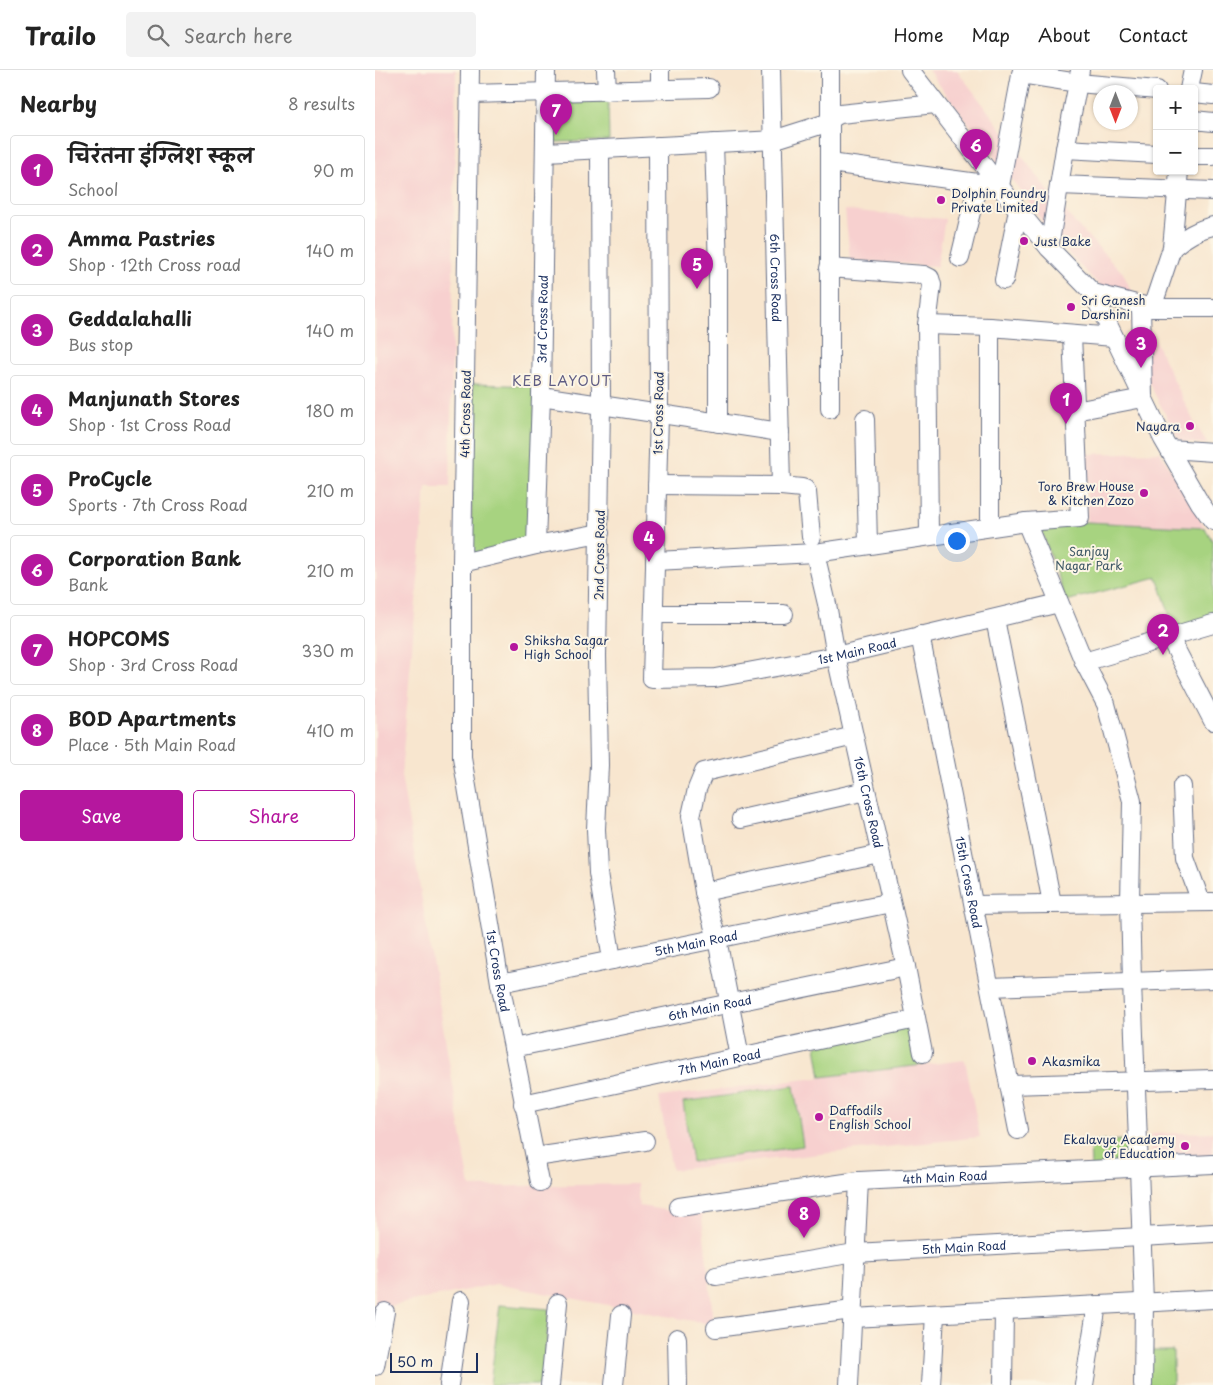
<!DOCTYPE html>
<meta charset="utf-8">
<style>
body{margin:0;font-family:"Playpen Sans","Playpen Sans Deva",sans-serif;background:#f2f2f2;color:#222}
.controls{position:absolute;right:15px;top:15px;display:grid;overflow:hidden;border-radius:5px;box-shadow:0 1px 4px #0004}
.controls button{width:45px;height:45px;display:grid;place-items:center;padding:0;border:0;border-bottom:1px solid #e0e0e0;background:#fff;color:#222;font:25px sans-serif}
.compass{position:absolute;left:718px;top:15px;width:45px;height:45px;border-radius:50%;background:#fff;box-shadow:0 1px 4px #0004;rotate:180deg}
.scale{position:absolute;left:15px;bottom:12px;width:88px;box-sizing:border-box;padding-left:5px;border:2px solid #1b2f5e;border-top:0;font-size:14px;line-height:18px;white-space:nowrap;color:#1b2f5e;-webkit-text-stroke:4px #fcf5e5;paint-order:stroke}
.you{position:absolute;left:581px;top:470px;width:18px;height:18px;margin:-12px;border:4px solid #fff;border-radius:50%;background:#1a73e8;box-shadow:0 0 0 8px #1a73e833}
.badge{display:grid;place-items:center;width:32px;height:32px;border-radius:50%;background:#b5179e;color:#fff;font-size:16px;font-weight:700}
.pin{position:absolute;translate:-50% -41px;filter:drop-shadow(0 1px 2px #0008)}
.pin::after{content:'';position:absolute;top:26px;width:18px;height:15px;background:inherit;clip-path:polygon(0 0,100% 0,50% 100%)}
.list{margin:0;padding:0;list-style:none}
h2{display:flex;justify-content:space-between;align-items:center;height:65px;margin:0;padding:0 20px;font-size:21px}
h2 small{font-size:16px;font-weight:400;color:#767676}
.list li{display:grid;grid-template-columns:32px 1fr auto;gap:15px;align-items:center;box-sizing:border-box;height:70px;margin:0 10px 10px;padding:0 10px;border:1px solid #e0e0e0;border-radius:5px}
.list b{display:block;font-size:19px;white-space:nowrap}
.list p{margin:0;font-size:16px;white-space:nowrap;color:#767676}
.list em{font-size:16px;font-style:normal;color:#767676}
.actions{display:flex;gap:10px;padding:15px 20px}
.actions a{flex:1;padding:11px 0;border:1px solid #b5179e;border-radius:5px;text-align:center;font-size:18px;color:#b5179e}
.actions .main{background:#b5179e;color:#fff}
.icon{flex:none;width:28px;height:28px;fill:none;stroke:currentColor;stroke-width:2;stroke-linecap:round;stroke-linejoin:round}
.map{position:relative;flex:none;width:838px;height:1315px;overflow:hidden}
header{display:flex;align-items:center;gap:30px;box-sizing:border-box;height:70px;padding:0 25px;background:#fff;border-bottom:1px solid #e0e0e0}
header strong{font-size:24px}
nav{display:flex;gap:28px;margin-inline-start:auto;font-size:18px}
.search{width:350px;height:45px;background:#f2f2f2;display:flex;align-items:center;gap:12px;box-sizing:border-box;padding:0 18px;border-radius:5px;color:#767676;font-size:19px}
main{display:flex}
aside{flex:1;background:#fff}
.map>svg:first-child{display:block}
.built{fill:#f7d0cf}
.green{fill:#a7d380;stroke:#61816f}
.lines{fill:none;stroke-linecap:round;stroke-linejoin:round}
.minor-casing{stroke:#686f86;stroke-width:20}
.minor{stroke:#fff;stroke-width:18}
.poi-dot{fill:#b5179e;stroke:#fcf5e5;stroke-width:2}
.labels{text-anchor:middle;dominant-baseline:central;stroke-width:4;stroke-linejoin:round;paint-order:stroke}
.poi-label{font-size:12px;fill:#1b2f5e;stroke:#fcf5e5;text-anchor:start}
.street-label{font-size:12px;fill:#1b2f5e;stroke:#fcf5e5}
.park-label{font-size:12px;fill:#3e5866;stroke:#fcf5e5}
.neighbourhood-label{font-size:14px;letter-spacing:1px;fill:#605d84;stroke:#fcf5e5}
</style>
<header>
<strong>Trailo</strong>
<div class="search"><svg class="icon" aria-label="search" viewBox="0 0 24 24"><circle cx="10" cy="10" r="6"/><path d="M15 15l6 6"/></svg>Search here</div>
<nav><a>Home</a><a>Map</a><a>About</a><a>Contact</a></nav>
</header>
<main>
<aside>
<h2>Nearby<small>8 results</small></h2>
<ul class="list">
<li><span class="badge">1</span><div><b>चिरंतना इंग्लिश स्कूल</b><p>School</p></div><em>90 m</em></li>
<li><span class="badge">2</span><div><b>Amma Pastries</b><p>Shop · 12th Cross road</p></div><em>140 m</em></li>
<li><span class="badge">3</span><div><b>Geddalahalli</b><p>Bus stop</p></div><em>140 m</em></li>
<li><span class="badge">4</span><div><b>Manjunath Stores</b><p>Shop · 1st Cross Road</p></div><em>180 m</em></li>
<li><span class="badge">5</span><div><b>ProCycle</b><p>Sports · 7th Cross Road</p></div><em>210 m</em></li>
<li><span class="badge">6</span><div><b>Corporation Bank</b><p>Bank</p></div><em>210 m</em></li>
<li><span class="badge">7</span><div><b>HOPCOMS</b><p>Shop · 3rd Cross Road</p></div><em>330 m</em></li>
<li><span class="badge">8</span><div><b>BOD Apartments</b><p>Place · 5th Main Road</p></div><em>410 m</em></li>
</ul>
<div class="actions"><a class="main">Save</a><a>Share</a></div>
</aside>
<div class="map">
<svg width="838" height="1315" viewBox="0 0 838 1315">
<rect width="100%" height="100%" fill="#fcf5e5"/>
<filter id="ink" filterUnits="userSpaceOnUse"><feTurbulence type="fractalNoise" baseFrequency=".02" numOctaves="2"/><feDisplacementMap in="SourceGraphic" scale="10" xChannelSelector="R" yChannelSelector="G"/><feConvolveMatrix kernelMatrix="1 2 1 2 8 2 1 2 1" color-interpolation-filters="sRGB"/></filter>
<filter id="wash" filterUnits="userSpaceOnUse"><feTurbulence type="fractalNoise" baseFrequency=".0096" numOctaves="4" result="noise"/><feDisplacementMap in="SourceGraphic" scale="20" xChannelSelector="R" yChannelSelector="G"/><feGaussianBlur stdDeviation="1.12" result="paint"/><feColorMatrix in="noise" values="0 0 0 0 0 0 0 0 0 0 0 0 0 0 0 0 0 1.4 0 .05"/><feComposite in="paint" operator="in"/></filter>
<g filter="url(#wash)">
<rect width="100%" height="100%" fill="#f8e6cf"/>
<!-- built -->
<path class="built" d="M0 0H81L75 417H51L26 705 95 1117 262 1114 264 1136 302 1142 326 1139 339 1255 121 1214 0 1239Z
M553 0H582L671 118 701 154 748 203 759 227 728 219 680 170 654 132Z
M470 140 570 149 562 196 475 190Z
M771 252 819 352 833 374 806 372 800 363 772 309Z
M785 382 830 458 712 452V384Z
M590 990 605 1067 297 1100 284 1027Z
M838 1062V1091L777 1092 776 1064Z"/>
<!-- green -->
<path class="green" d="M233 27 234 71 179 72 178 28Z
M98 314 160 316 158 472 96 487Z
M712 452 830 458 838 472V550L800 560 782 507 691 531 664 454Z
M540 953 548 995 446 1007 441 976Z
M419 1016 428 1076 317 1092 308 1032Z
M756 1070 757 1097H716L715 1071Z
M125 1235 174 1239 168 1315H115Z
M770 1281H798V1315H770Z"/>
</g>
<g filter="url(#ink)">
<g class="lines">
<defs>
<g id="minor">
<path id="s1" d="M95 0 87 493V687L125 913 165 1112"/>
<path d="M231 0 232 21"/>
<path id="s2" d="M396 0 406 416"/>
<path d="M535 0 643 140 674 178 718 223 788 369 825 433 838 451"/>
<path d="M705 0 703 13 782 20"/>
<path d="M646 4 703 13 690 79 674 178"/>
<path d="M285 19V0"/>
<path d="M814 19 818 0"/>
<path d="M819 23 838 25"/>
<path d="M96 24 334 18"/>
<path d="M819 50 838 52"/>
<path d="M339 73 343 198V353"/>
<path id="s3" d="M283 76 284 345 277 609 340 608 461 586 684 533"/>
<path d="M225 79 226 335 222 586 224 695 221 759 223 803 237 890"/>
<path d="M690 79 782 84"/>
<path d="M171 82 398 70 455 52V0"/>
<path d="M819 86H838"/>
<path d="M455 93 625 116 647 0"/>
<path d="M684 115 838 121"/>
<path d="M797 178C808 168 824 159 838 156"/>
<path d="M585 188 603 113"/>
<path d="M454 198 549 205 555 208 557 215 552 255 554 466"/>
<path d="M629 210 643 140"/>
<path d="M718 223 777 238H838"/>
<path d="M777 238 797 178 804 101"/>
<path d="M552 255 615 257 739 267"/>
<path d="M615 257V457"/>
<path d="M166 326 405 362"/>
<path d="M455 339V52L459 47 465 44 560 34"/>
<path d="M700 341 768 328 766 235"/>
<path d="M490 349 493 475"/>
<path d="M794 379 838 382"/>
<path d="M282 415 406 416 427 418 430 419 432 422 436 467"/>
<path d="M651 452 709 592 731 634 757 731 755 832 757 912 769 1232 768 1315"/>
<path id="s4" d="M161 475 166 326 171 0"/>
<path id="s5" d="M440 483 452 534 461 586 531 897 548 983"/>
<path d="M280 491 440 483 651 452 705 448 697 265"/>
<path d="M87 493 161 475 225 463"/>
<path d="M279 544H409"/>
<path d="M620 549 677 833"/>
<path id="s6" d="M545 565 643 1060"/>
<path d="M794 566 838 651"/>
<path d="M709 592 838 554"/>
<path d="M807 716 810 788 826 832"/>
<path d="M366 749 491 721"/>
<path d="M329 822 505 784"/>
<path d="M599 835 838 832"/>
<path id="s7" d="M125 913 516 833"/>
<path d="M615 917 838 909"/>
<path id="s8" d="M138 978 531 897"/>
<path d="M365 987 342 869 329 822 316 746 322 719 329 702 479 666"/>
<path d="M634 1015 838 1009"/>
<path id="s9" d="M148 1034 541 949"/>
<path d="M160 1087 270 1071"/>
<path id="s10" d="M304 1137 484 1111 838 1094"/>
<path id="s11" d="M341 1206 480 1183 838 1163"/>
<path d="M477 1248 838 1229"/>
<path d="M341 1258 477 1240"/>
<path d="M302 1268 303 1315"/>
<path d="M0 1296 10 1242"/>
<path d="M74 1315 86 1231"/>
<path d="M175 1315 183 1233"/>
<path d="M239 1315 246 1245"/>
<path d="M474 1315 484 1111"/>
<path d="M556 1315 560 1244"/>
<path d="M628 1315 629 1240"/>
<path d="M709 1315 722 1235"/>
</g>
</defs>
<!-- minor casing -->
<use href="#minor" class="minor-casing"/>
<!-- minor -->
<use href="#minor" class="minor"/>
</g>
</g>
<!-- markers -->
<g class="poi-dot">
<circle cx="566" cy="130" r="5"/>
<circle cx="649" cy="171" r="5"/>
<circle cx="696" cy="237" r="5"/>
<circle cx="815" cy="356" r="5"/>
<circle cx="769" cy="423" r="5"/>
<circle cx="139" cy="577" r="5"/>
<circle cx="657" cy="991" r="5"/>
<circle cx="444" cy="1047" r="5"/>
<circle cx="810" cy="1076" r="5"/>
</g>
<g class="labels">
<!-- poi labels -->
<g class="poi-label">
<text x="576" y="123">Dolphin Foundry<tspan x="576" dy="14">Private Limited</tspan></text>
<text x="659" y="171">Just Bake</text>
<text x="706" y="230">Sri Ganesh<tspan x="706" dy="14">Darshini</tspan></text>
<text x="805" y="356" text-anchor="end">Nayara</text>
<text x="759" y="416" text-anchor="end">Toro Brew House<tspan x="759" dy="14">&amp; Kitchen Zozo</tspan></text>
<text x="149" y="570">Shiksha Sagar<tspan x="149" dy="14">High School</tspan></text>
<text x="667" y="991">Akasmika</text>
<text x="454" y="1040">Daffodils<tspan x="454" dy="14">English School</tspan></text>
<text x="800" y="1069" text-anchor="end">Ekalavya Academy<tspan x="800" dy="14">of Education</tspan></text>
</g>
<!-- street labels -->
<g class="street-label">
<text stroke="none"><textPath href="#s2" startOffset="208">6th Cross Road</textPath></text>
<text stroke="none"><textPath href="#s4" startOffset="226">3rd Cross Road</textPath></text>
<text transform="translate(283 343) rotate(-89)">1st Cross Road</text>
<text transform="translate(90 344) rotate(-89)">4th Cross Road</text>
<text transform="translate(224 485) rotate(-89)">2nd Cross Road</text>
<text stroke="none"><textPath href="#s3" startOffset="741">1st Main Road</textPath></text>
<text stroke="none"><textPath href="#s5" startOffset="255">16th Cross Road</textPath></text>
<text stroke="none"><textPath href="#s6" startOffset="252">15th Cross Road</textPath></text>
<text stroke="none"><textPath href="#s7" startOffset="200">5th Main Road</textPath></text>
<text stroke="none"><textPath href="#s1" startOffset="904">1st Cross Road</textPath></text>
<text stroke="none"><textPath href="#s8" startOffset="201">6th Main Road</textPath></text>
<text stroke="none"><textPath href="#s9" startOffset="201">7th Main Road</textPath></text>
<text stroke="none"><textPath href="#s10" startOffset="268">4th Main Road</textPath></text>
<text stroke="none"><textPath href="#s11" startOffset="250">5th Main Road</textPath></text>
</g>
<!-- park labels -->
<g class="park-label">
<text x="714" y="481">Sanjay<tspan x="714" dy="14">Nagar Park</tspan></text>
</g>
<!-- neighbourhood labels -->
<g class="neighbourhood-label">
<text x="187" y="310">KEB LAYOUT</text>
</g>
</g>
</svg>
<div class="controls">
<button>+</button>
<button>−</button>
</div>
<svg class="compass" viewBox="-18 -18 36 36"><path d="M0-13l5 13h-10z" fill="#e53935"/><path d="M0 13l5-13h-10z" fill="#767676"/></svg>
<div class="scale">50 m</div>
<div class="you"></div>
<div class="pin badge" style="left:691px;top:354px">1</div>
<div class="pin badge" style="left:788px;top:585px">2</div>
<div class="pin badge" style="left:766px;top:298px">3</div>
<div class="pin badge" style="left:274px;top:492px">4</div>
<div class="pin badge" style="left:322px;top:219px">5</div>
<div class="pin badge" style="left:601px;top:100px">6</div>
<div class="pin badge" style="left:181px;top:65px">7</div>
<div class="pin badge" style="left:429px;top:1168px">8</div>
</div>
</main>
